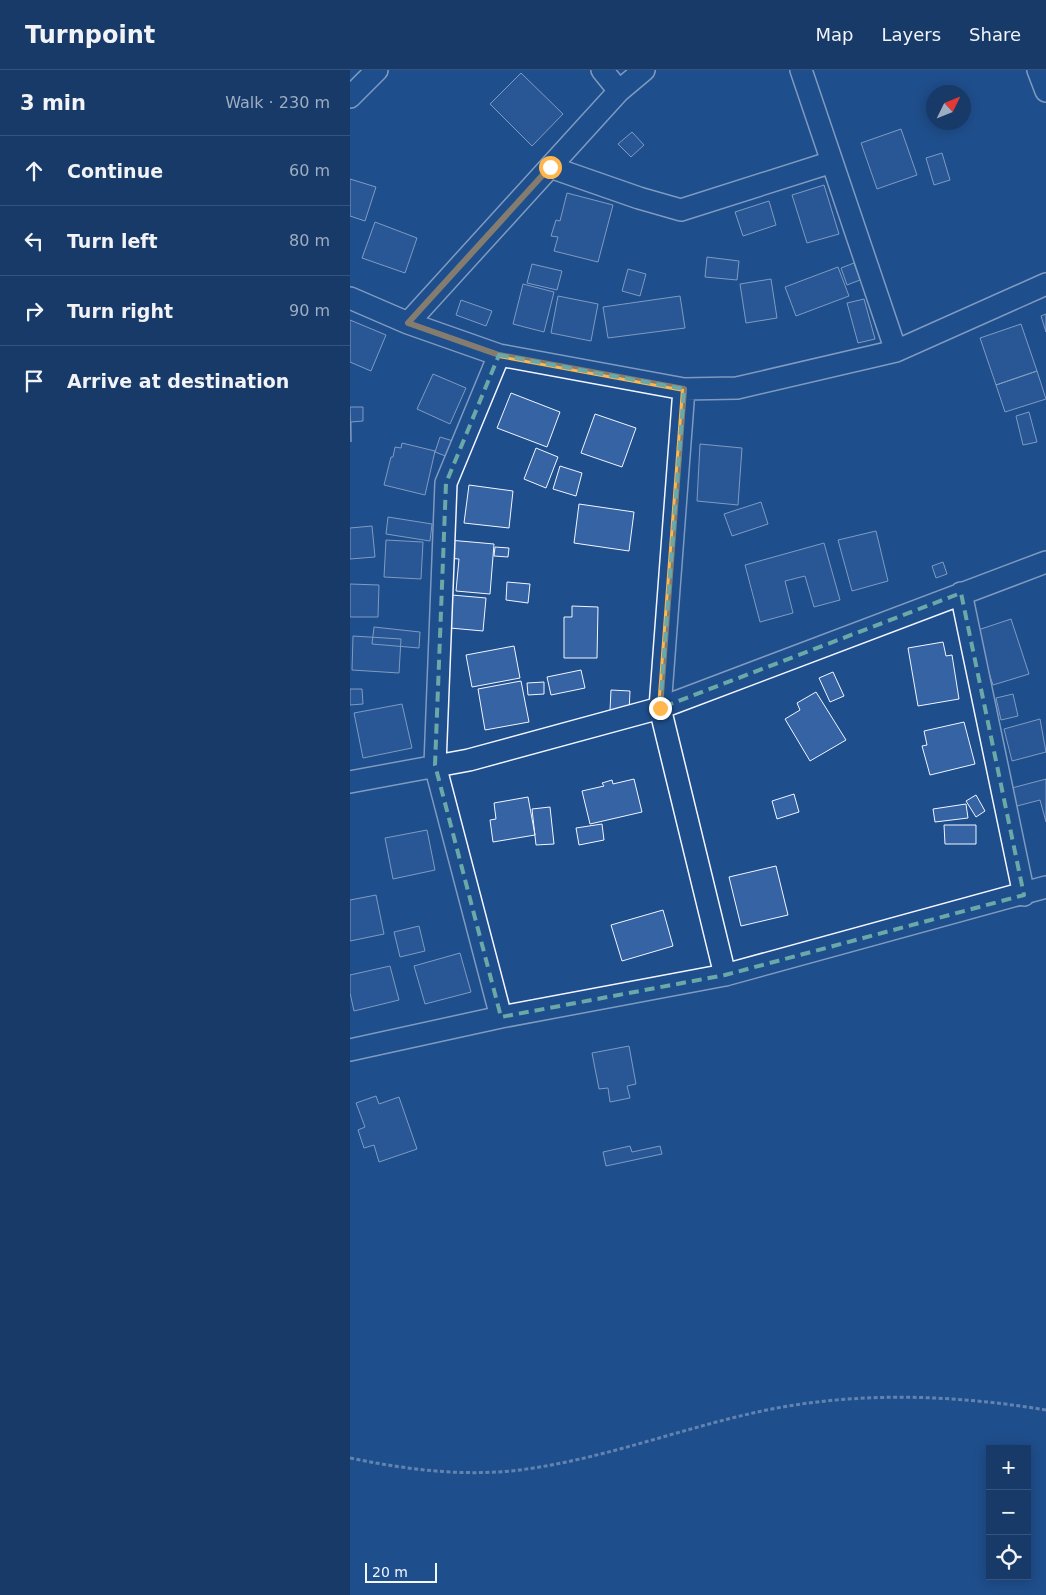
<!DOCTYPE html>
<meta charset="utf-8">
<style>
body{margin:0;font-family:"DejaVu Sans",sans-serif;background:#20416f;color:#f1f3f6}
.controls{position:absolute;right:15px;bottom:15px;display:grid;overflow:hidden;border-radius:0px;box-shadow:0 2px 12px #0003}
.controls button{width:45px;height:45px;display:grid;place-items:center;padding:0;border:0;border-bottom:1px solid #36547d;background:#173a69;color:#f1f3f6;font:25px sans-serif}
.compass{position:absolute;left:576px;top:15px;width:45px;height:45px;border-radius:50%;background:#173a69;box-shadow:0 2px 12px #0003;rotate:47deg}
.scale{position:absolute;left:15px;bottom:12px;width:72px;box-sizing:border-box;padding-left:5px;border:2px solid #f2f6ff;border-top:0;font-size:14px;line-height:18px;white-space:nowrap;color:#f2f6ff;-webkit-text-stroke:4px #1f4e8c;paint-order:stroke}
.stop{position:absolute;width:15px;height:15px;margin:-11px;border:4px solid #ffb74d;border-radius:50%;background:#fff}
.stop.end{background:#ffb74d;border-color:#fff;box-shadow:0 1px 5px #0008}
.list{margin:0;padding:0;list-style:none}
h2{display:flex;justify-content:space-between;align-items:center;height:65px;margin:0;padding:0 20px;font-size:21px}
h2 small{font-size:16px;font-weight:400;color:#9eadc0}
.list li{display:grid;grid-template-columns:32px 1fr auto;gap:15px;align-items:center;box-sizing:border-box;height:70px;padding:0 20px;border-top:1px solid #36547d}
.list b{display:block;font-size:19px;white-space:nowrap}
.list em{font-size:16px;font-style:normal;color:#9eadc0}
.icon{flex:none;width:28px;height:28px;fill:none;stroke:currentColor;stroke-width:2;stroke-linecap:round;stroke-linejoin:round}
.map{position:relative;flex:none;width:696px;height:1525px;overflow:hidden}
header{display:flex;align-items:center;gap:30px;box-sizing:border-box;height:70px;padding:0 25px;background:#173a69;border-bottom:1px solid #36547d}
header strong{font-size:24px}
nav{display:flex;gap:28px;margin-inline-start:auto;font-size:18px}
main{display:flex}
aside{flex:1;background:#173a69}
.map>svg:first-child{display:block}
.building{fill:#3563a3;stroke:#f2f6ff}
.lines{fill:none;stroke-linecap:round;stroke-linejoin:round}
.street-casing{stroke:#f2f6ff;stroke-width:24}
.path{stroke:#b3c4dc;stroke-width:3;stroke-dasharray:4 2.5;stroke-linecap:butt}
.street{stroke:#1f4e8c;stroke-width:21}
.route{stroke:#ffb74d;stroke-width:6}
.marked{fill:none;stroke:#6aa9a8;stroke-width:4;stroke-dasharray:10 6;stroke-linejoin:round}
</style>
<header>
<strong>Turnpoint</strong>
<nav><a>Map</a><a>Layers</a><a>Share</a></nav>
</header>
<main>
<aside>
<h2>3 min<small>Walk · 230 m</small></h2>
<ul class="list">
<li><svg class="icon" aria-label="ahead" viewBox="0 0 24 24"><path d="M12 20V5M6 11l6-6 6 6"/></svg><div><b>Continue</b></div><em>60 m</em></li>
<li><svg class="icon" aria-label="left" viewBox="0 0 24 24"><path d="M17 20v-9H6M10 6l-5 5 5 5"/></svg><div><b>Turn left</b></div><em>80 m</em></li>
<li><svg class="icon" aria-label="right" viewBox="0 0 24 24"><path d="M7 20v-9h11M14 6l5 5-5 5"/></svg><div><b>Turn right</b></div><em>90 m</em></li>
<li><svg class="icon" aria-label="arrive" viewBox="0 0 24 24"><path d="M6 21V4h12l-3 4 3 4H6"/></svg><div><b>Arrive at destination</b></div></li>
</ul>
</aside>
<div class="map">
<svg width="696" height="1525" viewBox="0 0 696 1525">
<rect width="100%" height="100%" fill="#1f4e8c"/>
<!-- building -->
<path class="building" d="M171 3 213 44 182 76 140 34Z
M551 59 567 105 527 119 511 73Z
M282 62 294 75 281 87 268 74Z
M592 83 600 110 584 115 576 88Z
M0 109 26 117 15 151 0 146Z
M474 115 489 164 457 173 442 125Z
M217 123 263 135 248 192 204 181 208 167 201 166 206 150 210 151Z
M419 131 426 155 393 166 385 142Z
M25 152 67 168 55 203 12 188Z
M357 187 389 191 387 210 355 207Z
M504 193 510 210 497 215 491 198Z
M182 194 212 201 207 220 177 213Z
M488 197 499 226 446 246 435 217Z
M278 199 296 204 290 226 272 221Z
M421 209 427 248 396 253 390 214Z
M173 214 204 222 194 262 163 254Z
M208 226 248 234 241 271 201 263Z
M330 226 335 258 258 268 253 237Z
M514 229 525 269 508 273 497 233Z
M111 230 142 241 136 256 106 245Z
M696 244V262L691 246Z
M0 250 36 265 21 301 0 292Z
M671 254 687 301 646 315 630 268Z
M687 301 696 329 655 342 646 315Z
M83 304 116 318 100 354 67 339Z
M161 323 210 342 197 377 147 358Z
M0 337H13V351L1 352V372Z
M679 342 687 372 673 375 666 346Z
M245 344 286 358 272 397 231 383Z
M90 367 103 371 98 387 85 382Z
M52 373 85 381 75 425 34 415 41 387H43L45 377 51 378Z
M350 374 392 378 388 435 347 431Z
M186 378 208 387 196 418 174 409Z
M210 396 232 403 226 426 203 419Z
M119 415 163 421 159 458 114 453Z
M411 432 418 454 382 466 374 444Z
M229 434 284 442 279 481 224 473Z
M38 447 82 454 80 471 36 464Z
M22 456 25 487 0 489V458Z
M526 461 538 511 502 521 488 470Z
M36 470 73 472 71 509 34 507Z
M99 470 144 474 140 524 106 521 109 489 97 488Z
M474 473 490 530 464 537 455 506 435 511 443 543 410 552 395 495Z
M145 477 159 478 158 487 144 486Z
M593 492 597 504 586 508 582 496Z
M157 512 180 514 178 533 156 530Z
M0 514 29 515 28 547H0Z
M102 525 136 528 133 561 100 558Z
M222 536 248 537 247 588H214V547H222Z
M661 549 679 604 643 615 625 561Z
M24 557 70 562 69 578 22 574Z
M3 566 51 569 49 603 2 600Z
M593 572 596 586 602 585 609 629 568 636 558 578Z
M164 576 170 608 122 617 116 585Z
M231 600 235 618 201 625 197 607Z
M483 602 494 626 480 632 469 608Z
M171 611 179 652 135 660 128 619Z
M194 612V624L178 625 177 613Z
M0 619H12L13 634 0 635Z
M261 620 280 621 279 642 260 640Z
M466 622 496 670 460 691 435 649 450 640 447 633Z
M663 624 668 646 651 650 646 628Z
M52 634 62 678 13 688 4 643Z
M690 649 696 682 662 691 654 659Z
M614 652 625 694 580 705 572 676 577 675 574 661Z
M284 709 292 742 240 754 232 721 254 716 252 713 262 710 263 714Z
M696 709V752L690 730 667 736 662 718Z
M444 724 449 742 427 749 422 731Z
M626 725 635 741 626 747 616 731Z
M178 727 185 765 143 772 140 750 146 749 144 733Z
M616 734 618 748 585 752 583 739Z
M200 737 204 774 186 775 182 739Z
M252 754 254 770 229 775 226 758Z
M594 755H626V774H595Z
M77 760 85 800 43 809 35 768Z
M426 796 438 845 391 856 379 807Z
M26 825 34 864 0 871V830Z
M313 840 323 876 272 891 261 855Z
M69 856 75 881 50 887 44 862Z
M110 883 121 922 75 934 64 896Z
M40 896 49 930 4 941 0 923V905Z
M279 976 286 1014 277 1016 280 1028 260 1032 258 1018 249 1019 242 983Z
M26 1026 29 1034 49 1027 67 1079 29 1092 24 1075 14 1078 8 1060 15 1057 6 1033Z
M280 1076 282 1082 310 1076 312 1084 256 1096 253 1082Z"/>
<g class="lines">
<defs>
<path id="street" d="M252 0 269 21
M451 0 546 281
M688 0 696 21
M0 27 27 0
M200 97 289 128 331 140 482 92
M0 228 58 253 149 285 334 319 387 318 546 281 696 214
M58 253 269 21 294 0
M149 285 96 413 85 695 151 947
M334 319 310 638 375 905
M611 523 674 825
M0 712 119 690 310 638 696 492
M0 980 151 947 375 905 696 817"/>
</defs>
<!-- street casing -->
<use href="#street" class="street-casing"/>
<!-- path -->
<path class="path" d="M0 1388C54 1399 106 1406 161 1401 244 1392 323 1361 403 1343 499 1321 600 1324 696 1340"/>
<!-- street -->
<use href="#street" class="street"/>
</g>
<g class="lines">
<!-- route -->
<path class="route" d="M200 97 58 253 149 285 334 319 310 638"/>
</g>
<!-- marked area -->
<path d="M0 0H696V1525H0ZM149 285 334 319 310 638 611 523 674 825 375 905 151 947 85 695 96 413Z" fill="#1f4e8c" fill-opacity=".55" fill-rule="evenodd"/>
<path class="marked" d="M149 285 334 319 310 638 611 523 674 825 375 905 151 947 85 695 96 413Z"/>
</svg>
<div class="controls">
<button>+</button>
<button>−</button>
<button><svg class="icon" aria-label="locate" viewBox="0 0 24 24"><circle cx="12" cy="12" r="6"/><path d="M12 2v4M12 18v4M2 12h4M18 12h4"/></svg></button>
</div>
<svg class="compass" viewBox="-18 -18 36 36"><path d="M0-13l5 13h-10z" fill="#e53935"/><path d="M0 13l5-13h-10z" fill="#9eadc0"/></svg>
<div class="scale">20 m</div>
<div class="stop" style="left:200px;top:97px"></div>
<div class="stop end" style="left:310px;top:638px"></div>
</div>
</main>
